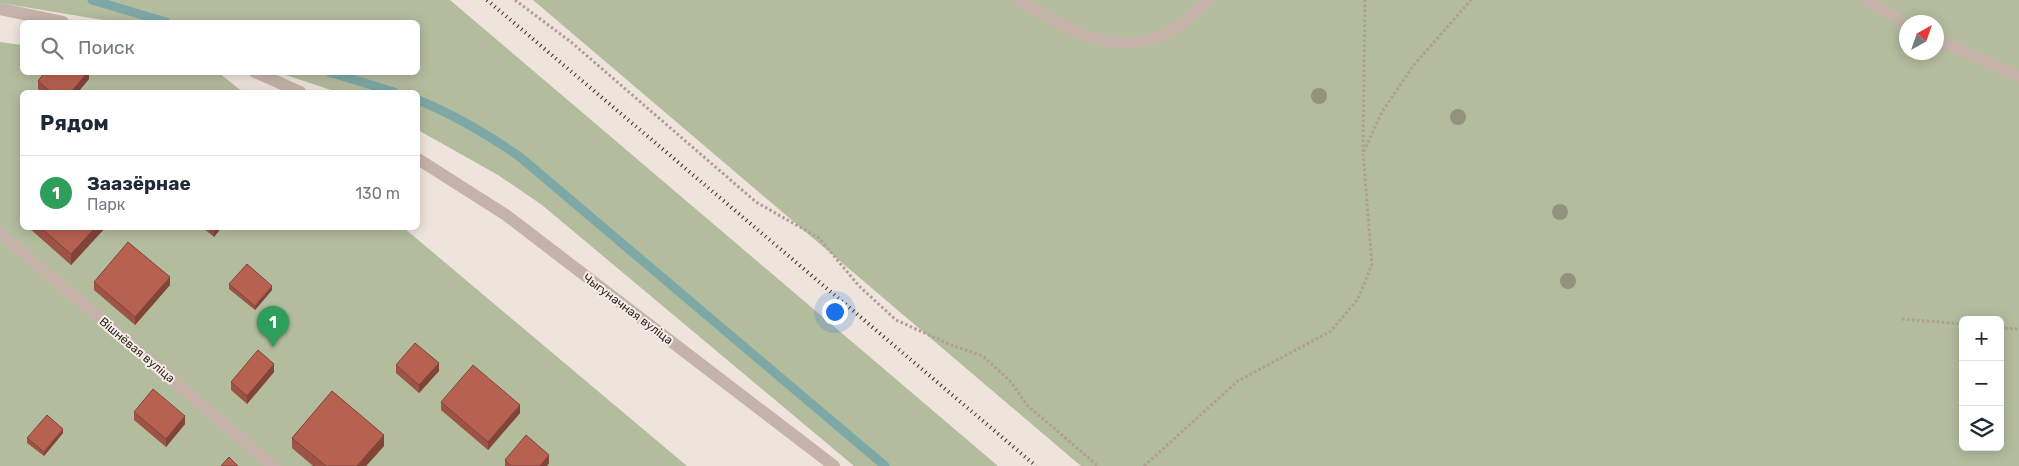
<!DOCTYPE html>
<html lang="ru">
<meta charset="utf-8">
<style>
body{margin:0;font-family:Rubik,sans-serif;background:#f6f6f7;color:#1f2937}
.controls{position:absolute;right:15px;bottom:15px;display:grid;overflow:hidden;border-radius:8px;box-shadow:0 2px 12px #0003}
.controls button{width:45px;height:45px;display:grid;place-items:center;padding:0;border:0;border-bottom:1px solid #e0e1e3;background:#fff;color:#1f2937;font:25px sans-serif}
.compass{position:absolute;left:1899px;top:15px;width:45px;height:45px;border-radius:50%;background:#fff;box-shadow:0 2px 12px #0003;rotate:40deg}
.you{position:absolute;left:834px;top:311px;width:18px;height:18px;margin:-12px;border:4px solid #fff;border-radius:50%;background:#1a73e8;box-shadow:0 0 0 8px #1a73e833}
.badge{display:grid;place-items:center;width:32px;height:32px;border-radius:50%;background:#0f766e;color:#fff;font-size:16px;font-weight:700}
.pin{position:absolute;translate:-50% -41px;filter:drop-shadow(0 1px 2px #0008)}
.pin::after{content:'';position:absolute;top:26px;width:18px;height:15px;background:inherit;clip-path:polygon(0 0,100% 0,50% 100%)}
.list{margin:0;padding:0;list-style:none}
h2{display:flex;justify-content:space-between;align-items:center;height:65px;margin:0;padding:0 20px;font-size:21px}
h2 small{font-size:16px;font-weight:400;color:#747a83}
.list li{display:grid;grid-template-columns:32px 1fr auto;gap:15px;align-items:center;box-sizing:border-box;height:75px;padding:0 20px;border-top:1px solid #e0e1e3}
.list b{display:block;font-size:19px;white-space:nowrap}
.list p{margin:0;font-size:16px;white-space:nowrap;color:#747a83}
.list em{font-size:16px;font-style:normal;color:#747a83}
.icon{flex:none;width:28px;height:28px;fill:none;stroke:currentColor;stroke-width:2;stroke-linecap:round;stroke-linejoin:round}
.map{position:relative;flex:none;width:2019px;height:466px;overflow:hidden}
.search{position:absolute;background:#fff;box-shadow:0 2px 12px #0003;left:20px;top:20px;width:400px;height:55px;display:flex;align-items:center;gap:12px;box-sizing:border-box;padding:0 18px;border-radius:8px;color:#747a83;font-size:19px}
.panel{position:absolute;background:#fff;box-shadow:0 2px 12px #0003;left:20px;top:90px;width:400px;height:140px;border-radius:8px}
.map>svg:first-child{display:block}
.green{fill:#b4bc9e;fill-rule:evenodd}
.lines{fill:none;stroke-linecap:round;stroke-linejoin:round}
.stream{stroke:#7ea8a6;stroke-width:9}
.path{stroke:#b19d94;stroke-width:3;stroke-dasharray:2.5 2.5;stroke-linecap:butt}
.minor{stroke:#c5b3a9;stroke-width:12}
.rail{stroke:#332b28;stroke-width:4;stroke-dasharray:1 4;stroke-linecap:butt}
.tree{fill:#92927d}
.wall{fill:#9d5346}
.shaded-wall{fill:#804439}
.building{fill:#b76151;stroke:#804439}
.labels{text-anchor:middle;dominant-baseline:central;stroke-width:4;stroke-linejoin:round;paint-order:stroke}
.street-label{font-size:12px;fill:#332b28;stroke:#f7eee8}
</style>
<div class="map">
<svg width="2019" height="466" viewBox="0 0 2019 466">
<rect width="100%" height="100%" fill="#eee4dc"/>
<!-- green -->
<path class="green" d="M0 0H450L998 466H854L542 205 498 175 418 130V92H337L280 73 418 72V22H115L0 3Z
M533 0H2019V466H1081ZM1906 22H1936V52H1906ZM1963 320H2000V447H1963Z
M0 42 22 45V72L219 73 243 92H22V228H404L687 466H0Z"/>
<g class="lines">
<!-- stream -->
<path class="stream" d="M92 0 166 22
M329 72 394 92
M418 100C455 115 487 134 520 157L885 466"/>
<!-- path -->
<path class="path" d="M515 0 571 42 756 202 819 238 859 286 896 320 951 345 983 356 1010 381 1027 405 1098 466
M1363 152 1365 0
M1902 319 1963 324
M2000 328 2019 329
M1144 466 1238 381 1331 331 1358 299 1372 264 1363 153 1382 112 1413 66 1471 0"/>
<!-- minor -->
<path class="minor" d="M1019 0C1067 28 1106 57 1163 35 1180 28 1196 12 1209 0
M1867 0 1906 24
M0 9 63 22
M1936 39 2019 76
M255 72 300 92
M418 159 506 215 834 466
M0 233 273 466"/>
<!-- rail -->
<path class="rail" d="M487 0 1036 466"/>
</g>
<!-- trees -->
<g class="tree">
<circle cx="1319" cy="96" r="8"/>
<circle cx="1458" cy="117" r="8"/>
<circle cx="1560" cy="212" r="8"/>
<circle cx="1568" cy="281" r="8"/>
</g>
<!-- wall -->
<path class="wall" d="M89 72V79L78 92H42L38 89V81Z
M29 228H105L71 265Z
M203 228H221L214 237Z
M94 282 170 285 135 325 94 290Z
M229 284 272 290 255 310 229 289Z
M396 365 439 371 419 393 396 373Z
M274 372 247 404 231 390V382Z
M441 402 520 413 488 450 441 410Z
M134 412 185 424 166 447 134 420Z
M63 433 44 456 27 443V438Z
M292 438 384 446 366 466H313L292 448Z
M505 460 549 463 547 466H505Z"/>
<!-- shaded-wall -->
<path class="shaded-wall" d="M88 72H89V79L78 92H71Z
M95 228H105L71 265V254Z
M218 228H221L214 237V232Z
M170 277V285L135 325V317Z
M272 286V290L255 310V306Z
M439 363V371L419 393V385Z
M274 364V372L247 404V396Z
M520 405V413L488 450V442Z
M185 416V424L166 447V439Z
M63 429V433L44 456V452Z
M384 435V446L366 466H357Z
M549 455V463L547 466H540Z"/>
<!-- building -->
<path class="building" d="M45 72H88L71 92H51L38 81Z
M41 228H95L71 254Z
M208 228H218L214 232Z
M128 242 170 277 135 317 94 282Z
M247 264 272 286 255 306 229 284Z
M415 343 439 363 419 385 396 365Z
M258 350 274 364 247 396 231 382Z
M473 365 520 405 488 442 441 402Z
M153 389 185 416 166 439 134 412Z
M332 391 384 435 357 466H326L292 438Z
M47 415 63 429 44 452 27 438Z
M526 435 549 455 540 466H511L505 460Z
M229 457 238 466H221Z"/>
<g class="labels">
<!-- street labels -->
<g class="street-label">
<text transform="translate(628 309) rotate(37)">Чыгуначная вуліца</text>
<text transform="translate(137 350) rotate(40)">Вішнёвая вуліца</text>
</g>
</g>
</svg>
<div class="controls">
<button>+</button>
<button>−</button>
<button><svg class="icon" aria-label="layers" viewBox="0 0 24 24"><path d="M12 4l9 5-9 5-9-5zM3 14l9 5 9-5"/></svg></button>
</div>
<svg class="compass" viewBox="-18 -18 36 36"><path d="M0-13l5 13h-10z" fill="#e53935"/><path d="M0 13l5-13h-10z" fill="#747a83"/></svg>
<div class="you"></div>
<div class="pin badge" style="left:273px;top:347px;background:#2e9e5b">1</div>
<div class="search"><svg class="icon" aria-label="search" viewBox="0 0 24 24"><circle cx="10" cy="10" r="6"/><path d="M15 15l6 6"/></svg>Поиск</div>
<section class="panel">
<h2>Рядом<small></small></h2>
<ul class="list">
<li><span class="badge" style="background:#2e9e5b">1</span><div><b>Заазёрнае</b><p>Парк</p></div><em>130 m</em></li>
</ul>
</section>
</div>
